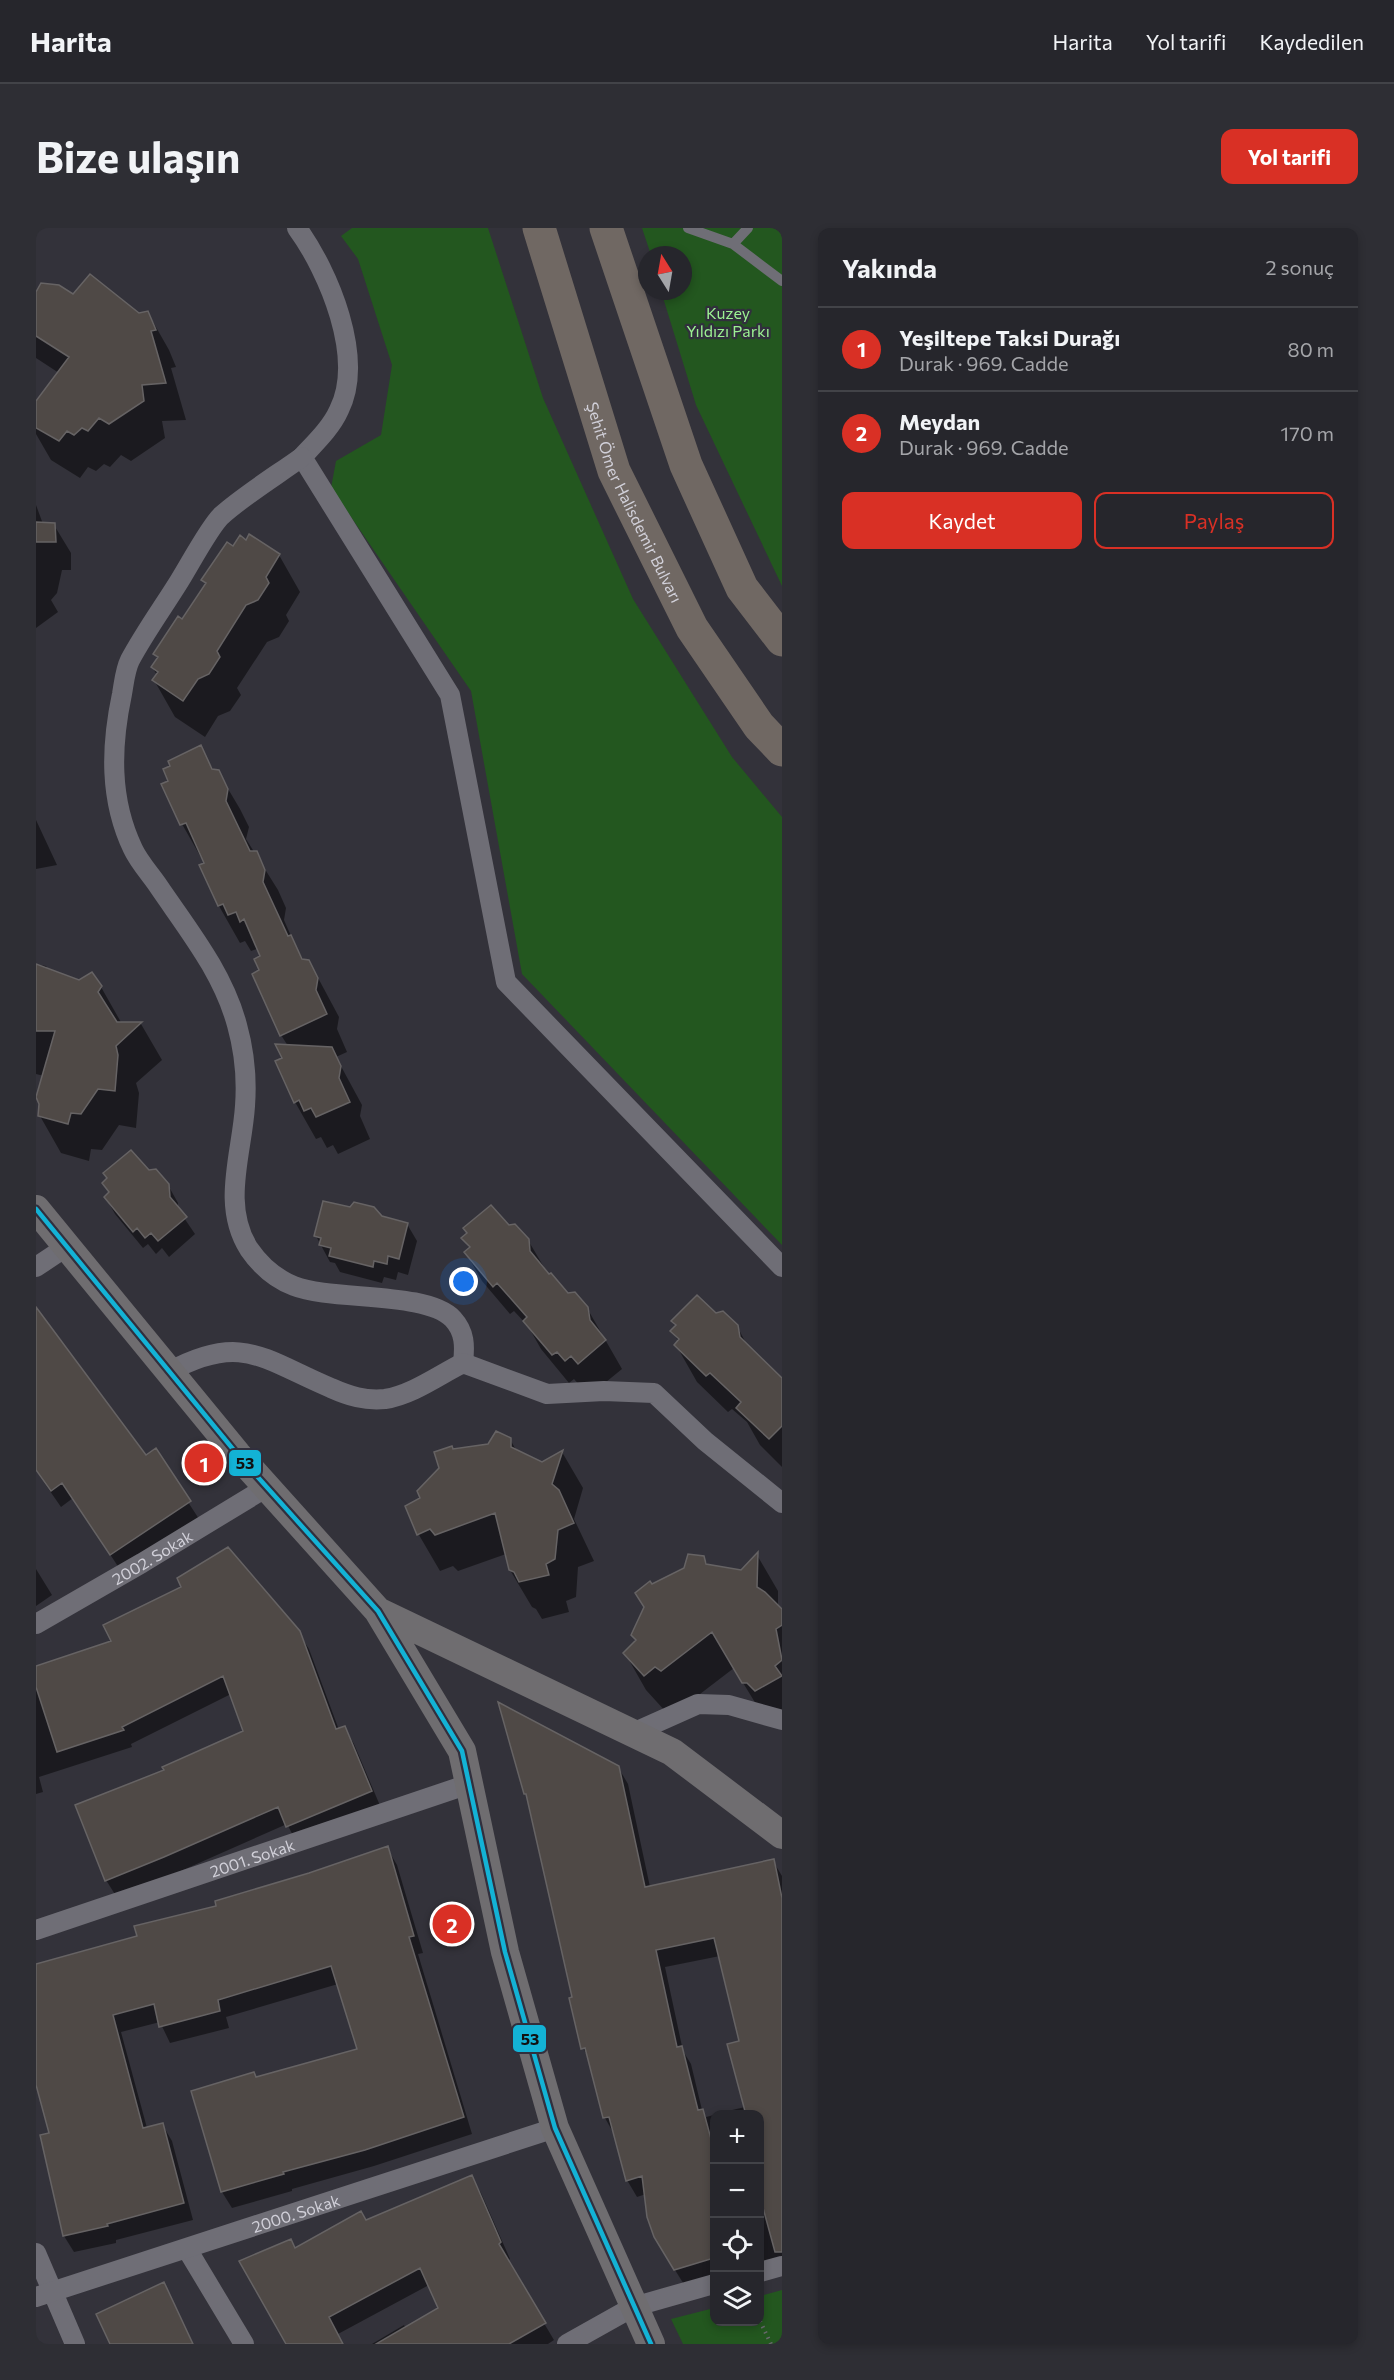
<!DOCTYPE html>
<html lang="tr">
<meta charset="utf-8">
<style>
body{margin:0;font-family:Commissioner,sans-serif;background:#2e2e34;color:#f1f3f6}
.controls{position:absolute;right:18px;bottom:18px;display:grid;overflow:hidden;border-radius:12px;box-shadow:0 3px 9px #0003}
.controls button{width:54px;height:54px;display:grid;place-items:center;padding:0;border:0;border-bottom:2px solid #424348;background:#26262c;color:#f1f3f6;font:30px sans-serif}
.compass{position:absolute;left:602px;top:18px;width:54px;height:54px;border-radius:50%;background:#26262c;box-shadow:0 3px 9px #0003;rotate:349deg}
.you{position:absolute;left:428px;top:1054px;width:21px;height:21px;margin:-15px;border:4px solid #fff;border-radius:50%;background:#1a73e8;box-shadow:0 0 0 9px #1a73e833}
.badge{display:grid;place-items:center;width:39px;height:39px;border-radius:50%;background:#d93025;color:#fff;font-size:20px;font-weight:700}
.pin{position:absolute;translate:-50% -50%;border:3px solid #fff;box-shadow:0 2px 6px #0006}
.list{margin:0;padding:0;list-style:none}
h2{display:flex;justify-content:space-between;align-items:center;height:78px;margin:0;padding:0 24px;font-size:26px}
h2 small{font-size:20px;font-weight:400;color:#a4a5a9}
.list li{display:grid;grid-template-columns:39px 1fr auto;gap:18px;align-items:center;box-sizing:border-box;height:84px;padding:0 24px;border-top:2px solid #424348}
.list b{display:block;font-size:22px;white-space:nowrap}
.list p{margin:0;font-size:20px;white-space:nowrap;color:#a4a5a9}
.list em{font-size:20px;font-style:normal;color:#a4a5a9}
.actions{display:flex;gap:12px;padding:18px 24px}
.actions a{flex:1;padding:14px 0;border:2px solid #d93025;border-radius:12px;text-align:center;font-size:21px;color:#d93025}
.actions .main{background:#d93025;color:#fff}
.icon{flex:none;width:33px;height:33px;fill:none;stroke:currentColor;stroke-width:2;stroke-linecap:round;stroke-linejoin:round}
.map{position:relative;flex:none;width:746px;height:2116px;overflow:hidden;border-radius:12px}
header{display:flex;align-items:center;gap:36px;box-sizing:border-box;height:84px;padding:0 30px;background:#26262c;border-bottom:2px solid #424348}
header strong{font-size:28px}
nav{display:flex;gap:33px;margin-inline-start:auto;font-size:21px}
.intro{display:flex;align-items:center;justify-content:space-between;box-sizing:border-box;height:144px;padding:0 36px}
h1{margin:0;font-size:42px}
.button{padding:15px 27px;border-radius:12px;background:#d93025;color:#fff;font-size:21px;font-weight:700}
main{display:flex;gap:36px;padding:0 36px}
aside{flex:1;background:#26262c;border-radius:12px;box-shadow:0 3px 9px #0003}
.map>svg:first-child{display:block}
.green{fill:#23571f}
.shadow{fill:#0007}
.building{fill:#4f4946;stroke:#666364;stroke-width:1.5}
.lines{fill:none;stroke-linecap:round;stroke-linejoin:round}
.path{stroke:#68686d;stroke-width:4;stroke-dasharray:1.5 4.5;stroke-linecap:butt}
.lane{stroke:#6f6e76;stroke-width:10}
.street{stroke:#6f6e76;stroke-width:20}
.secondary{stroke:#6f6d70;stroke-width:28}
.highway{stroke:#706863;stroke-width:33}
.bus-1-casing{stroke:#312f3d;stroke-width:9}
.bus-1{stroke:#13b2d5;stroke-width:4.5}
.labels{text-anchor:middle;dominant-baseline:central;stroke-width:4.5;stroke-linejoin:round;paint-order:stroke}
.park-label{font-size:16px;fill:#9cf292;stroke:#312f3d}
.street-label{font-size:16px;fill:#d1d0d9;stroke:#312f3d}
.line-badge{stroke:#312f3d;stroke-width:2}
.pale-badge-label{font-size:16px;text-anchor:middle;font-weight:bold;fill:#111}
</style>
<header>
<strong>Harita</strong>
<nav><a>Harita</a><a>Yol tarifi</a><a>Kaydedilen</a></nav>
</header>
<div class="intro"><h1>Bize ulaşın</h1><a class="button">Yol tarifi</a></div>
<main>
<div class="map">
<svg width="746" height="2116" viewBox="0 0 746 2116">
<rect width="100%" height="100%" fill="#33323a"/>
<!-- green -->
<path class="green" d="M316 0H452L507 170 597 371 696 529 746 589V1017L486 746 435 463 295 260 300 233 345 207 356 137 322 31 305 8Z
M606 0H746V358L660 177 625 63H647V27H615Z
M746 2062V2116H647L635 2091 678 2080V2094H724V2068Z"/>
<!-- shadow -->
<path class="shadow" d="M0 65 37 68 103 87 112 85 133 122 140 139 135 140 150 192 126 193 129 210 95 233 85 227 74 239 68 236 60 243 52 239 44 250 15 232 0 206V175L23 145 0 130Z
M0 277 7 296 18 297 35 325V342H26L21 365 15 372 22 384 0 400Z
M197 320 243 327 264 364 250 387 253 393 243 409 231 414 201 460 205 467 194 483 182 488 169 509 139 489 118 452 121 447 116 439 122 431 118 426 147 393 170 357 167 352Z
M164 519 178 543 182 544 204 581 213 599 210 611 242 662 250 680 248 692 258 715 268 733H273L303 789 301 801 311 824 300 829 326 877 324 888 334 911 302 926 297 917 291 920 285 909 280 911 259 874 248 831 252 818 245 807 225 743 226 729 221 721 215 723 209 713 204 715 183 678 165 638 170 636 169 633H167L146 596 127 557 134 554Z
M0 592 21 637 0 641Z
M0 736 10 738 12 742 43 753 65 759 86 796H105L126 832 100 855 103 865 100 900 83 897 66 922 55 921 53 933 25 925 4 888V878L1 872 8 848 0 846Z
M112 944 132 957 142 975V981L159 1006 133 1029 126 1020 120 1026 112 1016 107 1020 79 986 70 970 74 966 67 955Z
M345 990 371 996 381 1013 372 1047 362 1044 360 1052 348 1049 346 1055 304 1044 299 1035 294 1034 280 1008Z
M472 999 492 1012 509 1041 531 1067 551 1080 586 1141 559 1163 546 1160 538 1151 533 1155 505 1121 492 1098 478 1083 474 1086 446 1053 430 1025 434 1021 427 1010Z
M0 1081 110 1229 119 1223 163 1291 85 1343 37 1270 25 1279 0 1243Z
M680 1087 701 1098 713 1121 743 1150 746 1149V1239L724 1217 711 1194 696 1181 692 1184 661 1154 640 1117 643 1114 636 1103 640 1099 637 1093Z
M474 1211 481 1224 506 1236 526 1224 547 1260 538 1291 558 1333 542 1339 540 1369 530 1373 533 1384 506 1391 500 1381 496 1379 474 1342 470 1326 422 1343 417 1338 404 1343 383 1307 371 1279 386 1271 417 1223Z
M721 1327 742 1363V1379L746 1383V1497L729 1491 698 1440 647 1479 630 1484 610 1462 589 1425 600 1413 596 1407 610 1380 616 1358 649 1341 667 1329 672 1337 705 1343Z
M0 1341 16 1367 0 1378Z
M262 1404 273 1421 303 1502 309 1500 318 1516 345 1580 261 1615 251 1596 138 1646 80 1668 70 1652 130 1543 209 1503 195 1466 95 1516 96 1519 3 1549 7 1564 0 1566V1439Z
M582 1539 592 1556 614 1659 737 1633 746 1648V2029L724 2035V1886H679L709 1879 705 1814 684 1728 629 1739 647 1823 655 1836 666 1882 670 1889 678 1887V2049L649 2058 629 2026 610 1966 601 1969 591 1952 578 1906 569 1890 554 1833 547 1820 538 1770Z
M351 1620 361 1637 387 1725 382 1726 436 1906 338 1938 256 1961V1963L196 1980 186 1964 157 1864 220 1851 323 1822 302 1756 190 1789 193 1800 134 1815 124 1794 85 1804 111 1900 126 1896 136 1913 157 1992 80 2012V2015L38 2024 28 2008 15 1906 0 1851V1737L102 1709 182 1679Z
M435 1949 445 1965 474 2031 471 2033 518 2112 512 2116H336L368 2097 370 2100 404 2081 393 2057 302 2106 307 2116H252L259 2021 330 1994Z"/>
<!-- building -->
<path class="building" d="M54 46 103 85 112 83 120 102 115 103 130 155 106 157 108 173 73 196 63 190 52 203 46 200 38 207 31 203 23 213 0 200V173L33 129 0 108V64L5 55 23 57 37 66Z
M0 294 19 295 20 314H0Z
M213 306 244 326 230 349 233 355 222 372 210 377 181 423 184 429 173 446 162 451 147 473 116 452 122 444 115 439 122 429 117 426 142 388 146 391 170 355 165 352 191 314 197 318 204 307 210 312Z
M165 517 176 541 183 542 192 561 190 573 214 623H221L229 642 227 654 252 708 255 707 266 731 273 732 282 750 280 762 291 786 244 808 216 746 223 742 218 731 224 728 208 691 204 694 200 684 192 687 187 676 182 678 163 637 168 635 150 595 144 597 125 556 132 553 127 541 134 538 132 533Z
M0 736 43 752 56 744 66 758 62 764 81 794H106L80 818 82 827 79 863 62 861 45 886 35 885 32 896 2 888 3 876 0 869 19 803H0Z
M239 816 296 819 305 838 303 850 314 874 280 889 275 880 268 883 263 872 258 875 239 833 246 830Z
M95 922 113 942 120 941 133 956 134 969 151 989 122 1013 115 1005 109 1010 101 1000 97 1004 68 969 73 964 66 955 71 950 67 945Z
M287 973 314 979 318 974 338 979 346 988 372 995 363 1031 352 1028 351 1036 338 1033 337 1039 293 1028 295 1020 283 1017 285 1010 278 1008Z
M455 977 473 997 479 996 493 1011 494 1023 513 1046 515 1045 532 1065 539 1064 552 1079 554 1092 570 1112 542 1136 535 1128 529 1133 521 1124 516 1127 487 1093 491 1089 461 1055 457 1059 428 1024 434 1019 425 1010 431 1005 427 1000Z
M661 1067 680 1085 687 1083 702 1097 704 1109 746 1150V1198L733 1211 700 1180 705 1174 674 1145 670 1148 638 1117 643 1111 634 1103 640 1097 635 1093Z
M0 1079 110 1227 120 1220 155 1273 74 1327 26 1255 15 1263 0 1242Z
M460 1203 475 1210V1219L506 1234 527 1222 516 1256 523 1262 538 1295 522 1302 519 1331 510 1336 513 1347 483 1354 478 1344 473 1342 459 1285 399 1307 394 1301 381 1307 369 1278 384 1270 381 1263 403 1240 398 1224 416 1218 417 1221 452 1216Z
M192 1319 264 1403 300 1501 309 1498 336 1563 250 1599 242 1579 128 1629 69 1653 39 1577 128 1542 126 1539 207 1503 187 1448 86 1499 88 1502 21 1524 0 1459V1438L75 1413 67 1397 145 1359 141 1350Z
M722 1324 721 1359 729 1364 746 1381V1397L740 1401 746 1432 739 1438 746 1448 719 1463 711 1455H706L676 1404 625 1443 619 1439 608 1448 587 1425 600 1412 595 1407 608 1379 599 1365 614 1353 616 1356 648 1340 652 1326 668 1328 670 1336 705 1342Z
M462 1474 583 1538 609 1659 738 1631 746 1670V2024H739L723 1965V1887H710L691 1816 703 1813 678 1710 620 1722 641 1819 646 1818 662 1882 667 1881 678 1922V2030L638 2042 618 2009 611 1989 606 1948 590 1953 573 1889 567 1890 549 1820 545 1821 533 1770 536 1769 490 1566H488Z
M352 1618 378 1708 373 1709 428 1889 329 1922 247 1944 248 1946 185 1964 155 1863 218 1844 220 1849 321 1821 295 1738 182 1772 184 1783 123 1799 118 1776 77 1787 107 1900 127 1895 148 1975 71 1996 72 1998 27 2008 4 1907 13 1905 0 1857V1736L101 1708 98 1698 180 1678 179 1673 273 1645Z
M436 1947 465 2014 463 2016 510 2095 473 2116H340L402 2080 384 2040 293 2089 307 2116H250L203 2033 255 2011 259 2020 325 1983 330 1992Z
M128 2054 157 2116H74L60 2086Z"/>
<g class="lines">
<!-- path -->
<path class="path" d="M724 2093 735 2116"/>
<!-- lane -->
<path class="lane" d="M652 0 697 16 746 53
M697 16 712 0"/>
<!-- street -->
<g class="street">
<path d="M261 0C293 44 329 130 303 182 295 200 279 215 266 229L414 467 470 754 746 1039"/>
<path d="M266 229C241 247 207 268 185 288 173 300 154 336 144 352 128 378 109 404 94 432 89 442 88 455 86 466 75 518 73 571 97 621 103 634 115 647 123 659 153 703 187 745 201 797 208 822 211 851 209 878 206 926 185 977 213 1021 224 1037 240 1051 258 1058 296 1073 391 1063 417 1091 429 1104 429 1118 427 1135"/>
<path d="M0 1039 30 1019"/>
<path d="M133 1144C206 1104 228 1132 295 1160 313 1168 329 1173 349 1171 376 1167 403 1147 427 1135L511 1166 568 1163 618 1165 669 1213 746 1275"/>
<path id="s1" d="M0 1396 106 1335 231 1259"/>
<path d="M597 1505 662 1476 693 1477 746 1492"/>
<path id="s2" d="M0 1702 433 1556"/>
<path d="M151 2021 208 2116"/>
<path d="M0 2025 39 2116"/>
<path d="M724 2044 746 2038"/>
<path id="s3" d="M0 2069 519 1900"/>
<path d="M531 2116 597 2079 678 2056"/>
</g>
<!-- secondary -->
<path class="secondary" d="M0 981 201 1226 342 1383 426 1523 469 1724 519 1900 615 2116
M342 1383 636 1524 746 1607"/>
<!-- highway -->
<g class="highway">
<path id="s4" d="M503 0 578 243 656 400 723 498 746 522"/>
<path d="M570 0 650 237 706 360 746 412"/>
</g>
<defs>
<path id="bus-1" d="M0 981 201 1226 342 1383 426 1523 469 1724 519 1900 615 2116"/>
</defs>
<!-- bus-1 casing -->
<use href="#bus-1" class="bus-1-casing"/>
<!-- bus-1 -->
<use href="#bus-1" class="bus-1"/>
</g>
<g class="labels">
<!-- park labels -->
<g class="park-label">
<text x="692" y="84">Kuzey<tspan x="692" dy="18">Yıldızı Parkı</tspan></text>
</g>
<!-- street labels -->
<g class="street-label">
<text stroke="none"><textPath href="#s4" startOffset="291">Şehit Ömer Halisdemir Bulvarı</textPath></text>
<text stroke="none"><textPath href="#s1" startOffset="134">2002. Sokak</textPath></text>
<text stroke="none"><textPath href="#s2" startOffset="228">2001. Sokak</textPath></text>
<text stroke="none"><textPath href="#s3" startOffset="273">2000. Sokak</textPath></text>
</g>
</g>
<g class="line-badge">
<rect x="192" y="1221" width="34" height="28" rx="6" fill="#13b2d5"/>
<rect x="476" y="1796" width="35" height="29" rx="6" fill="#13b2d5"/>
</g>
<g class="pale-badge-label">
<text x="209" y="1241">53</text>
<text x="494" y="1817">53</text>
</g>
</svg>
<div class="controls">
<button>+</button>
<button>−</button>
<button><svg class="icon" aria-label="locate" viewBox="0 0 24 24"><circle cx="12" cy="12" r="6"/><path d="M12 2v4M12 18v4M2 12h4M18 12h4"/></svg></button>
<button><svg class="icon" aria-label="layers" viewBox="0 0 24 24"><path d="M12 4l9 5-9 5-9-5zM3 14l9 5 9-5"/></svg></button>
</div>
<svg class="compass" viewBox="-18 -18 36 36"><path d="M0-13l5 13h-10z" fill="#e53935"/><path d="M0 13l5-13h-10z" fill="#a4a5a9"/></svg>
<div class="you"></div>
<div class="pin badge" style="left:168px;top:1235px">1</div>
<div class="pin badge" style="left:416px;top:1696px">2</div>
</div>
<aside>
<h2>Yakında<small>2 sonuç</small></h2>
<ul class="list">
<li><span class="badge">1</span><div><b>Yeşiltepe Taksi Durağı</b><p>Durak · 969. Cadde</p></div><em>80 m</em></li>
<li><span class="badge">2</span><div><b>Meydan</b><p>Durak · 969. Cadde</p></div><em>170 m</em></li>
</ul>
<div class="actions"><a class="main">Kaydet</a><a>Paylaş</a></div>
</aside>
</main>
